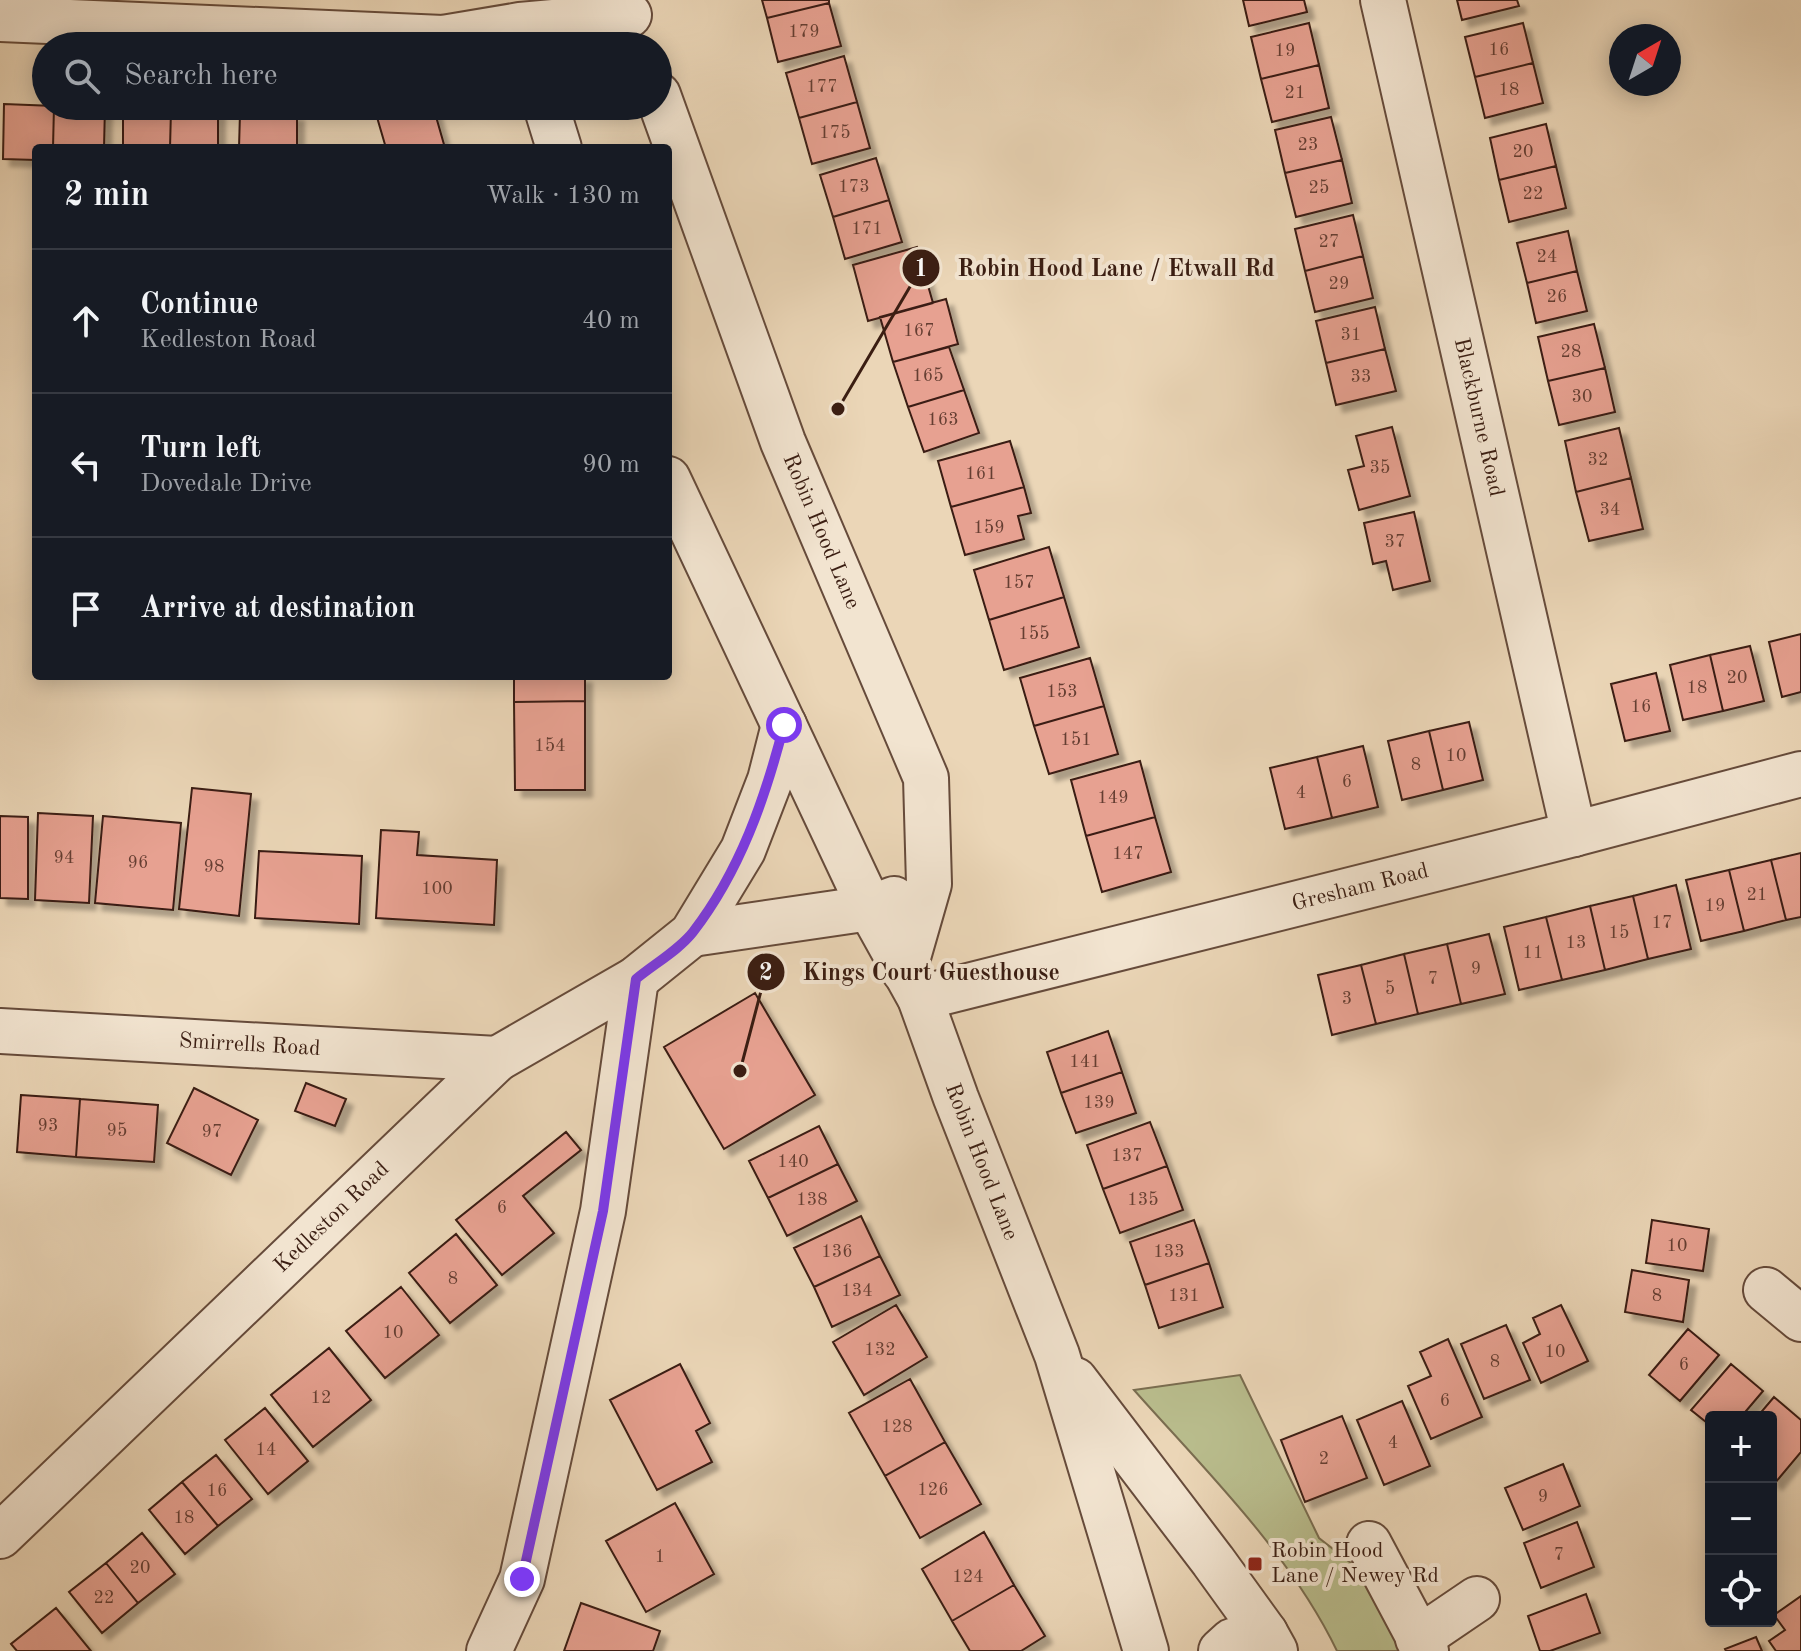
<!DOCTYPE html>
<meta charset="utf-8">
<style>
body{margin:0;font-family:"Old Standard TT",serif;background:#242831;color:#f1f3f6}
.controls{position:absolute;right:24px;bottom:24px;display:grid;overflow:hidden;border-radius:8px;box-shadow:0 4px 20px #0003}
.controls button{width:72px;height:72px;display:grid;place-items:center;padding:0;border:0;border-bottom:2px solid #363941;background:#171b24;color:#f1f3f6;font:40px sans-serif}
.compass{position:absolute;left:1609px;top:24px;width:72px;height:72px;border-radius:50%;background:#171b24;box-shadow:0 4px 20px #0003;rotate:39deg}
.stop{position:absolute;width:24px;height:24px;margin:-18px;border:6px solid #7c3aed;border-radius:50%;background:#fff}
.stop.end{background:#7c3aed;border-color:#fff;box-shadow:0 2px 8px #0008}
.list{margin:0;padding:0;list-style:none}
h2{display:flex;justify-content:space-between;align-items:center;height:104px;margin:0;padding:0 32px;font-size:34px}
h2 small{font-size:26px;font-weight:400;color:#9ea1a6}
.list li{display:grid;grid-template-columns:52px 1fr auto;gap:24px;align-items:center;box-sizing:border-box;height:144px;padding:0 32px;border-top:2px solid #363941}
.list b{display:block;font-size:30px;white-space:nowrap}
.list p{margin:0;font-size:26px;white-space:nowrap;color:#9ea1a6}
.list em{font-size:26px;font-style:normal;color:#9ea1a6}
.icon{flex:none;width:44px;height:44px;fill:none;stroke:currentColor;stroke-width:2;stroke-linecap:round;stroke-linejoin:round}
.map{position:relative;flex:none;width:1801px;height:1651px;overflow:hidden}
.search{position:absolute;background:#171b24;box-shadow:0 4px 20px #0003;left:32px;top:32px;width:640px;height:88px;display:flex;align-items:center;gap:20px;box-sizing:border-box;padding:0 28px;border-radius:44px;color:#9ea1a6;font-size:30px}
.panel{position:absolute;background:#171b24;box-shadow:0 4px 20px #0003;left:32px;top:144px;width:640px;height:536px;border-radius:8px}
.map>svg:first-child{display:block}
.green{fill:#b9bd8d;stroke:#7a6d50;stroke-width:2}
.building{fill:#e7a191;stroke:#3a1d12;stroke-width:2;filter:url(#shadow)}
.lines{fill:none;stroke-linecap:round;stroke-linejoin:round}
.minor-casing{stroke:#664b3b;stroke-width:48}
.minor{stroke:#f2e4d0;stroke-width:44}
.route{stroke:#7c3aed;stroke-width:10}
.poi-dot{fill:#8f2418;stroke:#f2e4d0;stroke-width:3}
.labels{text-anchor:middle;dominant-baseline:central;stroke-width:8;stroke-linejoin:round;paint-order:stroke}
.number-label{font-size:18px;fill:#653e32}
.street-label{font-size:22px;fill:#3a1d12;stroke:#f2e4d0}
.poi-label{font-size:22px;fill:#3a1d12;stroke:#f2e4d0;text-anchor:start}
.leader{fill:none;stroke:#3a1d12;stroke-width:3}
.callout-dot{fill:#3a1d12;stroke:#f2e4d0;stroke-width:3}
.mark-label{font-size:24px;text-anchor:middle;font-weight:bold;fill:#fff}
.callout-label{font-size:24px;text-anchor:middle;font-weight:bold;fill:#3a1d12;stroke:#f2e4d0;stroke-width:8;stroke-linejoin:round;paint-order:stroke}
</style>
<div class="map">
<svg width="1801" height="1651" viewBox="0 0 1801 1651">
<defs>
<filter id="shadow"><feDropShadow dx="7" dy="7" stdDeviation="2" flood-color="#0004"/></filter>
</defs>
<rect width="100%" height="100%" fill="#ebd6b7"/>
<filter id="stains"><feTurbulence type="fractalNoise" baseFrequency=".0025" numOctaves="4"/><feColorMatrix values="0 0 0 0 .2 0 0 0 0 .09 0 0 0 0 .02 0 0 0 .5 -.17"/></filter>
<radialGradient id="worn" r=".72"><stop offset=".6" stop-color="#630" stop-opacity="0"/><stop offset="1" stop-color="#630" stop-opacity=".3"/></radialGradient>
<!-- green -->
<path class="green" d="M1240 1375 1319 1538 1356 1567 1407 1651H1337C1290 1553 1205 1470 1134 1390Z"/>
<!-- building -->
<path class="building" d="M762 0H829V3L767 18Z
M1243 0H1304L1307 12 1249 26Z
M1457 0H1517L1519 6 1462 20Z
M829 3 841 46 778 62 767 18Z
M1309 23 1319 65 1261 79 1251 37Z
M1523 23 1533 63 1475 77 1465 37Z
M844 56 857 102 799 118 786 73Z
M1533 63 1543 103 1485 118 1475 77Z
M1319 65 1329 108 1272 122 1261 79Z
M857 102 870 148 812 164 799 118Z
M4 104 54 106 53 148H36V160L3 159Z
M54 106H105L104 148H53Z
M433 106 445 148H386L374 107Z
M123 109 171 110 170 148H123Z
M171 110 218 111V148H170Z
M240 113 297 114V148H239Z
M1331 117 1342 160 1285 173 1275 130Z
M1546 124 1556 166 1499 180 1490 138Z
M876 158 889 200 833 217 820 175Z
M1342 160 1352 203 1296 217 1285 173Z
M1556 166 1566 208 1509 222 1499 180Z
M889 200 902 242 845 259 833 217Z
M1353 215 1363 256 1305 271 1295 229Z
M1568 231 1577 271 1527 283 1517 243Z
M917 247 933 303 868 321 853 265Z
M1363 256 1373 298 1315 312 1305 271Z
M1577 271 1587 311 1536 323 1527 283Z
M946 299 958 344 893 362 880 317Z
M1375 307 1385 349 1326 363 1316 321Z
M1594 324 1605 368 1548 381 1538 337Z
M949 347 964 390 908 407 893 362Z
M1385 349 1396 391 1336 405 1326 363Z
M1605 368 1615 412 1559 425 1548 381Z
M964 390 979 433 924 452 908 407Z
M1392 427 1410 496 1359 510 1348 470 1364 466 1356 436Z
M1619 428 1631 478 1576 492 1565 441Z
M1010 441 1024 487 951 507 938 461Z
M1631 478 1643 529 1589 541 1576 492Z
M1024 487 1031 513 1018 516 1024 539 965 555 951 507Z
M1414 512 1430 581 1393 590 1386 561 1373 564 1364 523Z
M1049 547 1064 597 989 620 974 570Z
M1064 597 1079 647 1004 670 989 620Z
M1801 634V692L1782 697 1769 642Z
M1750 646 1764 701 1723 711 1710 655Z
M1710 655 1723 711 1683 720 1670 665Z
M1090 658 1104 706 1034 726 1020 678Z
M1656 673 1670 731 1625 741 1611 684Z
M514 676H585V701L514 702Z
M585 701V790H515L514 702Z
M1104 706 1118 754 1049 774 1034 726Z
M1469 722 1483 780 1443 790 1429 731Z
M1429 731 1443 790 1402 800 1388 741Z
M1363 746 1378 807 1332 818 1317 757Z
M1317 757 1332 818 1285 829 1270 768Z
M1140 761 1155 817 1086 836 1071 780Z
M192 788 251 794 239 916 179 909Z
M38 813 93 816 89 903 35 900Z
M0 816 28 817V899L0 898Z
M103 816 181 823 173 910 95 903Z
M1155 817 1171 872 1102 892 1086 836Z
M381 830 419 832 417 855 497 860 494 925 376 918Z
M259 851 362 856 359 924 255 918Z
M1801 853V917L1786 920 1771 860Z
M1771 860 1786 920 1744 931 1729 870Z
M1729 870 1744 931 1701 941 1686 880Z
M1676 885 1691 949 1648 959 1633 896Z
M1633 896 1648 959 1605 970 1590 906Z
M1590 906 1605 970 1562 980 1546 917Z
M1546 917 1562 980 1519 990 1504 927Z
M1489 934 1505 994 1461 1004 1447 944Z
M1447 944 1461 1004 1418 1014 1404 954Z
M1404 954 1418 1014 1376 1024 1361 965Z
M1361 965 1376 1024 1332 1035 1318 975Z
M755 993 815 1095 724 1149 664 1047Z
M1108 1031 1122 1072 1061 1093 1047 1052Z
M1122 1072 1136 1113 1076 1133 1061 1093Z
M306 1083 346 1099 335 1126 295 1111Z
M194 1088 258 1120 231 1175 167 1143Z
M21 1095 80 1099 76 1157 17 1152Z
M80 1099 158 1105 154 1162 76 1157Z
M1150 1122 1167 1166 1103 1189 1087 1145Z
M819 1126 838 1164 768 1198 749 1161Z
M566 1132 581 1150 523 1196 554 1233 502 1275 456 1220Z
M838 1164 857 1201 787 1236 768 1198Z
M1167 1166 1183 1210 1120 1233 1103 1189Z
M861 1216 880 1256 814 1287 794 1248Z
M1194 1220 1209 1263 1145 1285 1130 1242Z
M1652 1220 1709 1229 1703 1271 1646 1263Z
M456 1234 497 1285 450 1323 409 1273Z
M880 1256 900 1295 832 1327 814 1287Z
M1209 1263 1223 1307 1159 1328 1145 1285Z
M1632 1270 1689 1280 1683 1322 1625 1312Z
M401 1287 439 1335 385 1378 346 1331Z
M896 1305 927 1357 864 1395 833 1342Z
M1561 1305 1588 1361 1541 1383 1523 1343 1540 1334 1533 1318Z
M1506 1325 1530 1380 1484 1399 1461 1344Z
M1688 1329 1719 1355 1680 1401 1649 1375Z
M1448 1339 1482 1417 1431 1439 1408 1386 1431 1376 1420 1352Z
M329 1348 371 1400 313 1447 271 1395Z
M680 1364 710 1423 696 1431 712 1462 657 1490 610 1400Z
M1731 1364 1763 1391 1741 1417H1711V1426L1691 1410Z
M910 1379 945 1442 885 1476 849 1413Z
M1774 1397 1801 1420V1452L1775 1483 1771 1479V1417H1757Z
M1402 1401 1430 1466 1384 1485 1357 1420Z
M265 1408 308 1461 268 1494 225 1440Z
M1342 1416 1367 1478 1305 1502 1281 1440Z
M945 1442 981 1504 920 1538 885 1476Z
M216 1455 252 1499 218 1526 182 1482Z
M1563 1464 1580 1506 1523 1530 1505 1488Z
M182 1482 218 1526 185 1554 149 1510Z
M675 1503 714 1574 646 1612 606 1541Z
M1577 1522 1594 1567 1541 1588 1524 1543Z
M984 1532 1014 1585 952 1621 922 1569Z
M142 1533 175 1574 138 1603 106 1563Z
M106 1563 138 1603 102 1633 69 1592Z
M1014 1585 1045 1636 1021 1651H970L952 1621Z
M1586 1594 1600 1633 1550 1651H1540L1528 1616Z
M1801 1596V1651H1776L1769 1641 1785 1630 1774 1615Z
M581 1603 660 1631 653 1651H564Z
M56 1608 91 1651H17L11 1644Z
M1756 1637 1762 1651H1726L1725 1649Z"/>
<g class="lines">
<defs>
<g id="minor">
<path id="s1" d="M1383 0 1574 834"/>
<path d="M0 19 443 38 520 25 629 15"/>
<path id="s2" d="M658 95 783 442 926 778 929 884 904 971"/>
<path d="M546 106 559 148"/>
<path id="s3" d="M668 479 870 908 920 998 956 1098 1057 1355 1146 1651"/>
<path d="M692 934 870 908 894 899"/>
<path id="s4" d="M920 998 1574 834 1801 774"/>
<path id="s5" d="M0 1031 497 1059"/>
<path d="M1766 1290 1801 1319"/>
<path d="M1075 1380 1213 1561 1265 1633 1275 1651"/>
<path id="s6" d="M0 1536 497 1059 636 979 692 934 743 850 770 780 784 725"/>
<path d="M1369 1544 1426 1651"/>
<path d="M1418 1639 1477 1599"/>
<path d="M489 1651 522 1579 603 1211 636 979"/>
<path d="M1221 1651 1232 1641 1265 1633"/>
</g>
</defs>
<!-- minor casing -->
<use href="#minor" class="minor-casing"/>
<!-- minor -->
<use href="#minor" class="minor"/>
</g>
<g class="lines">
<!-- route -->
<path class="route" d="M522 1579 603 1211 636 979C654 964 679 950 693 932 740 871 765 799 784 725"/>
</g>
<!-- markers -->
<rect class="poi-dot" x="1247" y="1556" width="16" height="16" rx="4"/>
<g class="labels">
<!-- number labels -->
<g class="number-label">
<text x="804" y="32">179</text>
<text x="1499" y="50">16</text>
<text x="1285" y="51">19</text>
<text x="822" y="87">177</text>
<text x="1509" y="90">18</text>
<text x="1295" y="93">21</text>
<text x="835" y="133">175</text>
<text x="1308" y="145">23</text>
<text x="1523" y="152">20</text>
<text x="854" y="187">173</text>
<text x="1319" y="188">25</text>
<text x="1533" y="194">22</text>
<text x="867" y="229">171</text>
<text x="1329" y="242">27</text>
<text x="1547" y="257">24</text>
<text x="1339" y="284">29</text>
<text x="1557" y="297">26</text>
<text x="919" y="331">167</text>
<text x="1351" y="335">31</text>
<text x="1571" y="352">28</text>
<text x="928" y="376">165</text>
<text x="1361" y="377">33</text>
<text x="1582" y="397">30</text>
<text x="943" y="420">163</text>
<text x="1598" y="460">32</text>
<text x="1380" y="468">35</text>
<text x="981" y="474">161</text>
<text x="1610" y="510">34</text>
<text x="989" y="528">159</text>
<text x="1395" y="542">37</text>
<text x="1019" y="583">157</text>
<text x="1034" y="634">155</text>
<text x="1737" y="678">20</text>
<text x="1697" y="688">18</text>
<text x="1062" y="692">153</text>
<text x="1641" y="707">16</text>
<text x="1076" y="740">151</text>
<text x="550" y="746">154</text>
<text x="1456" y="756">10</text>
<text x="1416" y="765">8</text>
<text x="1347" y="782">6</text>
<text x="1301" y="793">4</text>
<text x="1113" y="798">149</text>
<text x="1128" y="854">147</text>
<text x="64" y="858">94</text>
<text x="138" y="863">96</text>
<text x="214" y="867">98</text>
<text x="437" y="889">100</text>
<text x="1757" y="895">21</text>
<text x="1715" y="906">19</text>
<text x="1662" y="923">17</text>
<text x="1619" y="933">15</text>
<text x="1576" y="943">13</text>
<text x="1533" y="953">11</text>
<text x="1476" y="969">9</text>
<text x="1433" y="979">7</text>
<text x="1390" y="989">5</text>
<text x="1347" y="999">3</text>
<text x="1085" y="1062">141</text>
<text x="1099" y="1103">139</text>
<text x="48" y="1126">93</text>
<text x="117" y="1131">95</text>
<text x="212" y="1132">97</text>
<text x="1127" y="1156">137</text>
<text x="793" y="1162">140</text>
<text x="812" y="1200">138</text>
<text x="1143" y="1200">135</text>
<text x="502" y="1208">6</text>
<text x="1677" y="1246">10</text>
<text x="837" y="1252">136</text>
<text x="1169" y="1252">133</text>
<text x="453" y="1279">8</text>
<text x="857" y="1291">134</text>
<text x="1184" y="1296">131</text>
<text x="1657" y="1296">8</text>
<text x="393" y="1333">10</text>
<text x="880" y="1350">132</text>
<text x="1555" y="1352">10</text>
<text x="1495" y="1362">8</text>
<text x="1684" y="1365">6</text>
<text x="321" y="1398">12</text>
<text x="1445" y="1401">6</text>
<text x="897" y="1427">128</text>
<text x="1393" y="1443">4</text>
<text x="266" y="1450">14</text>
<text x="1324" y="1459">2</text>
<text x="933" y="1490">126</text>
<text x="217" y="1491">16</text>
<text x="1543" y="1497">9</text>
<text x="184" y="1518">18</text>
<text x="1559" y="1555">7</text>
<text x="660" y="1557">1</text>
<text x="140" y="1568">20</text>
<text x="968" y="1577">124</text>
<text x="104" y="1598">22</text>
</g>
<!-- street labels -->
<g class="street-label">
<text stroke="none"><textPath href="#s1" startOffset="428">Blackburne Road</textPath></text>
<text stroke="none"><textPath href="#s2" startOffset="466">Robin Hood Lane</textPath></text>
<text stroke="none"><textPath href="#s4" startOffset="454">Gresham Road</textPath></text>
<text stroke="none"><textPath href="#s5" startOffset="250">Smirrells Road</textPath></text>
<text stroke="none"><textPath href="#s3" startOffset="752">Robin Hood Lane</textPath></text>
<text stroke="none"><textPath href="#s6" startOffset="460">Kedleston Road</textPath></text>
</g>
<!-- poi labels -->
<g class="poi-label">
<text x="1271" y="1551">Robin Hood<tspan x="1271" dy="25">Lane / Newey Rd</tspan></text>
</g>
</g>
<!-- callouts -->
<path class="leader" d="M838 409L921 268M740 1071L766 972"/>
<g class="callout-dot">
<circle cx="838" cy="409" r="8"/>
<circle cx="740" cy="1071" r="8"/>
<circle cx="921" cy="268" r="20"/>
<circle cx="766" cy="972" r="20"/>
</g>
<g class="mark-label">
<text x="921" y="276">1</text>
<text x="766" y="980">2</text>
</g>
<g class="callout-label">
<text x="1116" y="276">Robin Hood Lane / Etwall Rd</text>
<text x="931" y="980">Kings Court Guesthouse</text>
</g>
<rect width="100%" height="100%" filter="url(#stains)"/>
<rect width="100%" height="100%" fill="url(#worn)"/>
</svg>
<div class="controls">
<button>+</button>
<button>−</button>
<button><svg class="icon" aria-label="locate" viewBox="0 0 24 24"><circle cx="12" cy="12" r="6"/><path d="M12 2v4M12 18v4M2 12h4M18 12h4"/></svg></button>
</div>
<svg class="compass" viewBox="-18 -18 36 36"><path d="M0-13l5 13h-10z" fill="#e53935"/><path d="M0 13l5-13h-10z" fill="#9ea1a6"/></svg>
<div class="stop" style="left:784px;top:725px"></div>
<div class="stop end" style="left:522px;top:1579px"></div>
<div class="search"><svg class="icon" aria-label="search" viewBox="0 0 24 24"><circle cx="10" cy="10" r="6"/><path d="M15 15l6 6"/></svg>Search here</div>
<section class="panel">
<h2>2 min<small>Walk · 130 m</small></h2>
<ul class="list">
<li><svg class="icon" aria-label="ahead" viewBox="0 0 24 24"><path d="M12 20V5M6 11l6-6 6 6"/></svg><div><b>Continue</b><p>Kedleston Road</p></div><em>40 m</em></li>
<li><svg class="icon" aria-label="left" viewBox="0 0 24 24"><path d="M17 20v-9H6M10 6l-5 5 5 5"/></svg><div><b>Turn left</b><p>Dovedale Drive</p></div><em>90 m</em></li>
<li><svg class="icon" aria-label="arrive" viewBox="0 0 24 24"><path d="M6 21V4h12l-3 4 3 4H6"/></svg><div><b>Arrive at destination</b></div></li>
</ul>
</section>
</div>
